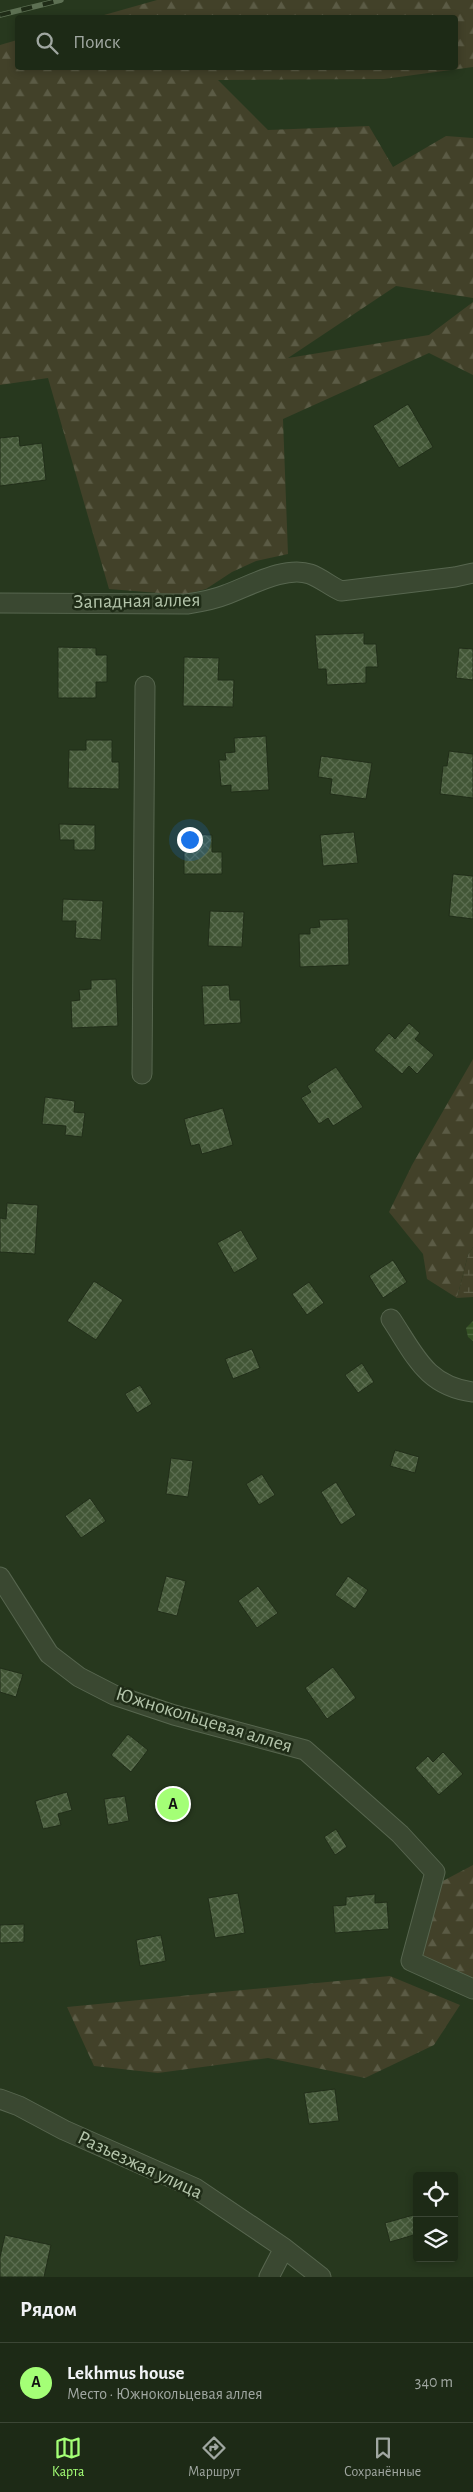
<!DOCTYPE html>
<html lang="ru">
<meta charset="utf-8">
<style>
body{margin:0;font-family:"Alegreya Sans",sans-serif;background:#25321f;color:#f1f3f6}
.controls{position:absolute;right:15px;bottom:15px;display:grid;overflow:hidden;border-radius:5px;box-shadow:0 2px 8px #0003}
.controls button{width:45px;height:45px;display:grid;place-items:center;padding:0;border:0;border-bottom:1px solid #3b4635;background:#1d2a16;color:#f1f3f6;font:25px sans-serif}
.you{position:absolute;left:189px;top:839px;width:18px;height:18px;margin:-12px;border:4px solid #fff;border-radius:50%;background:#1a73e8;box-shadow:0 0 0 8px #1a73e833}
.badge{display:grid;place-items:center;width:32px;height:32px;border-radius:50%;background:#a4ff76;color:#111;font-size:16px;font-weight:700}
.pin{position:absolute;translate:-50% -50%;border:2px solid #fff;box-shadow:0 1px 5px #0006}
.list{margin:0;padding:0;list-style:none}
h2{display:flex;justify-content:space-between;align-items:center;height:65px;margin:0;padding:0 20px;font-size:21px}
h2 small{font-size:16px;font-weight:400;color:#a0a7a1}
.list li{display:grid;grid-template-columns:32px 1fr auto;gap:15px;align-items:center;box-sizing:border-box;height:80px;padding:0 20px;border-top:1px solid #3b4635}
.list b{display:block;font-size:19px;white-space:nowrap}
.list p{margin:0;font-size:16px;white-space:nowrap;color:#a0a7a1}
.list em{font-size:16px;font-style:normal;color:#a0a7a1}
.icon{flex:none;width:28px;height:28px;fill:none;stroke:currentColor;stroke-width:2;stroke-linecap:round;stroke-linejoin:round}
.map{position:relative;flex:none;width:473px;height:2277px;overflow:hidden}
.search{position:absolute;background:#1d2a16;box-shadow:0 2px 8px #0003;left:15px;right:15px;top:15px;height:55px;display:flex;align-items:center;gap:12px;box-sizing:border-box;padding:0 18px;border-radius:5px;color:#a0a7a1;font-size:19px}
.sheet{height:145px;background:#1d2a16}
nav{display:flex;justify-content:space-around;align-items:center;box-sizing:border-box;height:70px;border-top:1px solid #3b4635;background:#1d2a16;font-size:14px;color:#a0a7a1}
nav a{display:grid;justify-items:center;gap:2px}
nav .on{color:#a4ff76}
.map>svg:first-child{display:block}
.forest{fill:url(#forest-firs)}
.wetland{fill:url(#wetland-marsh)}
.water{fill:url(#water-rules)}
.building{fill:url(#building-cross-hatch);stroke:#212e19}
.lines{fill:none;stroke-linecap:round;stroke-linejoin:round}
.minor-casing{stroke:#57664f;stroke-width:21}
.minor{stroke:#3a4831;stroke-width:19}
.rail-casing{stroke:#5d7053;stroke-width:5.5}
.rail{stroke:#1f2c17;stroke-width:4;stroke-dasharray:11;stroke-linecap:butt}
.labels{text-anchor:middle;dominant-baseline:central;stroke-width:5;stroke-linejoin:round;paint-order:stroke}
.street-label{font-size:20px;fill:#b4c5ab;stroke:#1f2c17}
</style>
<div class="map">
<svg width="473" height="2277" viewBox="0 0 473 2277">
<defs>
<pattern id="forest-firs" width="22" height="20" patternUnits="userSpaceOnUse" patternTransform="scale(1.25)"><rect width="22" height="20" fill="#424129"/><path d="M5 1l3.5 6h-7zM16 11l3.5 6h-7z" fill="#5b5b45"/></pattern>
<pattern id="wetland-marsh" width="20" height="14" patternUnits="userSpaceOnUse" patternTransform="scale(1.25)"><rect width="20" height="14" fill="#424129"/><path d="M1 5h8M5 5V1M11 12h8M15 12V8" fill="none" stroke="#5b5b45"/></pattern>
<pattern id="water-rules" width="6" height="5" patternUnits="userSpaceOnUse" patternTransform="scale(1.25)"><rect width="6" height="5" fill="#345124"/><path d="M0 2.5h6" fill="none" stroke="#4f6941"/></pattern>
<pattern id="building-cross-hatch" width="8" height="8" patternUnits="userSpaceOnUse" patternTransform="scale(1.25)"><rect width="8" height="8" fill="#425636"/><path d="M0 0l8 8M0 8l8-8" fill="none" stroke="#5b6d50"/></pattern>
</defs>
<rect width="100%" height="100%" fill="#27381e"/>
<!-- forest -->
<path class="forest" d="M157 0H473V67L384 79 218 80 268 130 369 126 393 167 446 136 473 138V298L396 286 288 358 429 335 473 302V375L429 353 283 419 288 554 256 561 232 572 206 589 183 595 109 589 48 378 0 385V45L17 40 18 68H456V18L97 17Z
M473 1059V1247L468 1255 457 1298 427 1279 423 1254 389 1212 412 1165Z
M473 1865V1978L420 1954 441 1882Z
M390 1976 460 2005 434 2045 365 2078 268 2058 158 2073 94 2066 67 2007Z"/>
<!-- wetland -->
<path class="wetland" d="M473 1247V1297L457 1298 468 1255Z"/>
<!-- water -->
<path class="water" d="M473 1321V1341L468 1337 466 1328Z"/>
<!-- building -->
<path class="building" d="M408 404 433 447 399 468 373 426Z
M19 436 20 446 42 443 46 480 0 486V438Z
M364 633V644H376L378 667H366V683L327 685 326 669H318L315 635Z
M58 647 96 648V655H107V682H96V698H58Z
M459 648 473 649V680L456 678Z
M184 657 219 658 218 680H234L233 707 183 706Z
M266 736 269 790 231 792V785L221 786 219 760H226L225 753 235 752 234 738Z
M86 740H112V762H119V789L68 788 69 750H86Z
M449 751 473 754V798L440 794 443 766H447Z
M321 756 372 763 366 799 330 794 332 779 318 777Z
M59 824 95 825V850H74V840H60Z
M354 832 358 863 323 866 320 835Z
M184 834 212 835V852H222V874H184Z
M453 874 473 876V919L449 916Z
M63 899 103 901 101 940 75 938 76 921H62Z
M210 911 244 912 242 947 208 946Z
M348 919 349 965 300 967 299 934H310V928L320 927 319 920Z
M116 979 118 1026 72 1028 71 1001 80 1000 79 990 91 989V980Z
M229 985 230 1000H240L241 1023 204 1025 202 986Z
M409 1023 420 1033 415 1039 434 1055 417 1074 409 1066 402 1074 374 1050 389 1033 395 1039Z
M336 1067 363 1107 333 1126 328 1118 319 1124 301 1098 311 1092 307 1086Z
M45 1097 75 1101 74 1112 85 1113 82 1137 65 1135 66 1126 42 1124Z
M223 1108 233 1145 202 1154 199 1144 191 1146 184 1119Z
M7 1203 38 1205 35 1254 0 1252V1218L6 1219Z
M241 1230 258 1259 234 1273 217 1243Z
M393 1260 407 1282 383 1298 369 1276Z
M94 1281 123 1300 96 1340 67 1321Z
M309 1282 324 1303 307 1315 292 1294Z
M252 1349 260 1368 233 1379 225 1359Z
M362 1363 374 1382 358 1393 345 1375Z
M140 1385 152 1404 137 1413 125 1394Z
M395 1450 419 1457 415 1473 390 1466Z
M171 1458 193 1461 188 1497 166 1494Z
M262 1474 275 1495 259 1505 246 1484Z
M336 1482 356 1515 341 1525 321 1492Z
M90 1498 106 1521 81 1538 65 1516Z
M166 1576 186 1581 177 1616 157 1611Z
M348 1576 368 1590 355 1609 335 1595Z
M258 1586 278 1613 257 1628 238 1601Z
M333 1667 356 1698 327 1719 305 1688Z
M0 1668 23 1674 16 1697 0 1692Z
M128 1734 148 1750 131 1772 111 1755Z
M443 1752 463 1774 439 1795 415 1768 428 1756 433 1762Z
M174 1787 190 1803 173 1821 157 1805Z
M67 1792 72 1810 58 1814 61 1825 43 1829 35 1801Z
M125 1796 129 1821 108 1825 104 1799Z
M336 1829 347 1847 335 1855 324 1837Z
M238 1893 245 1933 215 1938 208 1898Z
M375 1894V1903L387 1902 389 1929 335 1933 333 1906 346 1905V1897Z
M24 1924V1942L0 1943V1925Z
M161 1935 166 1961 140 1966 136 1940Z
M335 2089 339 2121 309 2124 304 2093Z
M417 2214V2234L390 2242 385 2223Z
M5 2235 51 2245 44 2277H0V2257Z"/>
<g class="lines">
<defs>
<path id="minor" d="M0 603 187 604C200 602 213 600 225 595 248 587 285 565 310 574 321 578 330 586 341 591L455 577 473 573
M142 1074 145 686
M391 1319C415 1355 426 1386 473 1392
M0 1577 49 1654 79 1677 114 1695 174 1715 305 1750 400 1834 435 1872 411 1961 473 1989
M0 2099 19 2106 64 2130 195 2188 284 2248 321 2277
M269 2277 284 2248"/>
</defs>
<!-- minor casing -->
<use href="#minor" class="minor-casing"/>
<!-- minor -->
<use href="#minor" class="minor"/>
<defs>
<path id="rail" d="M0 15 61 0"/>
</defs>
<!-- rail casing -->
<use href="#rail" class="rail-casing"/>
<!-- rail -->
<use href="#rail" class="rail"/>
</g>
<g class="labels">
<!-- street labels -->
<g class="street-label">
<text transform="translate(137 601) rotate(-1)">Западная аллея</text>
<text transform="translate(204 1720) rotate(17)">Южнокольцевая аллея</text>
<text transform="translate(140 2165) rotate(25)">Разъезжая улица</text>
</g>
</g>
</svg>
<div class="controls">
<button><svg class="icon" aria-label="locate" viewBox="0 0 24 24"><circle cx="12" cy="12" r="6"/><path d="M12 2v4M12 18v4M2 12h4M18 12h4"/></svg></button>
<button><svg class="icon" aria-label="layers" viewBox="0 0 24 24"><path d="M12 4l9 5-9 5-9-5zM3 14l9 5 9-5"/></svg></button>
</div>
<div class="you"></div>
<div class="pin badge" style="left:173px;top:1804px">A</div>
<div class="search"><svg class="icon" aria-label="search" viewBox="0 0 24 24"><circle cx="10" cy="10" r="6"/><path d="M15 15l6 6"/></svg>Поиск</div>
</div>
<section class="sheet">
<h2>Рядом<small></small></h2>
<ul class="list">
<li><span class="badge">A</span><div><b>Lekhmus house</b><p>Место · Южнокольцевая аллея</p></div><em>340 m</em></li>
</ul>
</section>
<nav>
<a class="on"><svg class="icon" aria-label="map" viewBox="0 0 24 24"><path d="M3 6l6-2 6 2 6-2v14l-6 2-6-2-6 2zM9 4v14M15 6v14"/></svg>Карта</a>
<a><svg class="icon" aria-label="directions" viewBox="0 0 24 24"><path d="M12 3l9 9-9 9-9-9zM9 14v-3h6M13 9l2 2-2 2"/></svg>Маршрут</a>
<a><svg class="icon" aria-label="saved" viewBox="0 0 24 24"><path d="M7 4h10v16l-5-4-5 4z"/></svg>Сохранённые</a>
</nav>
